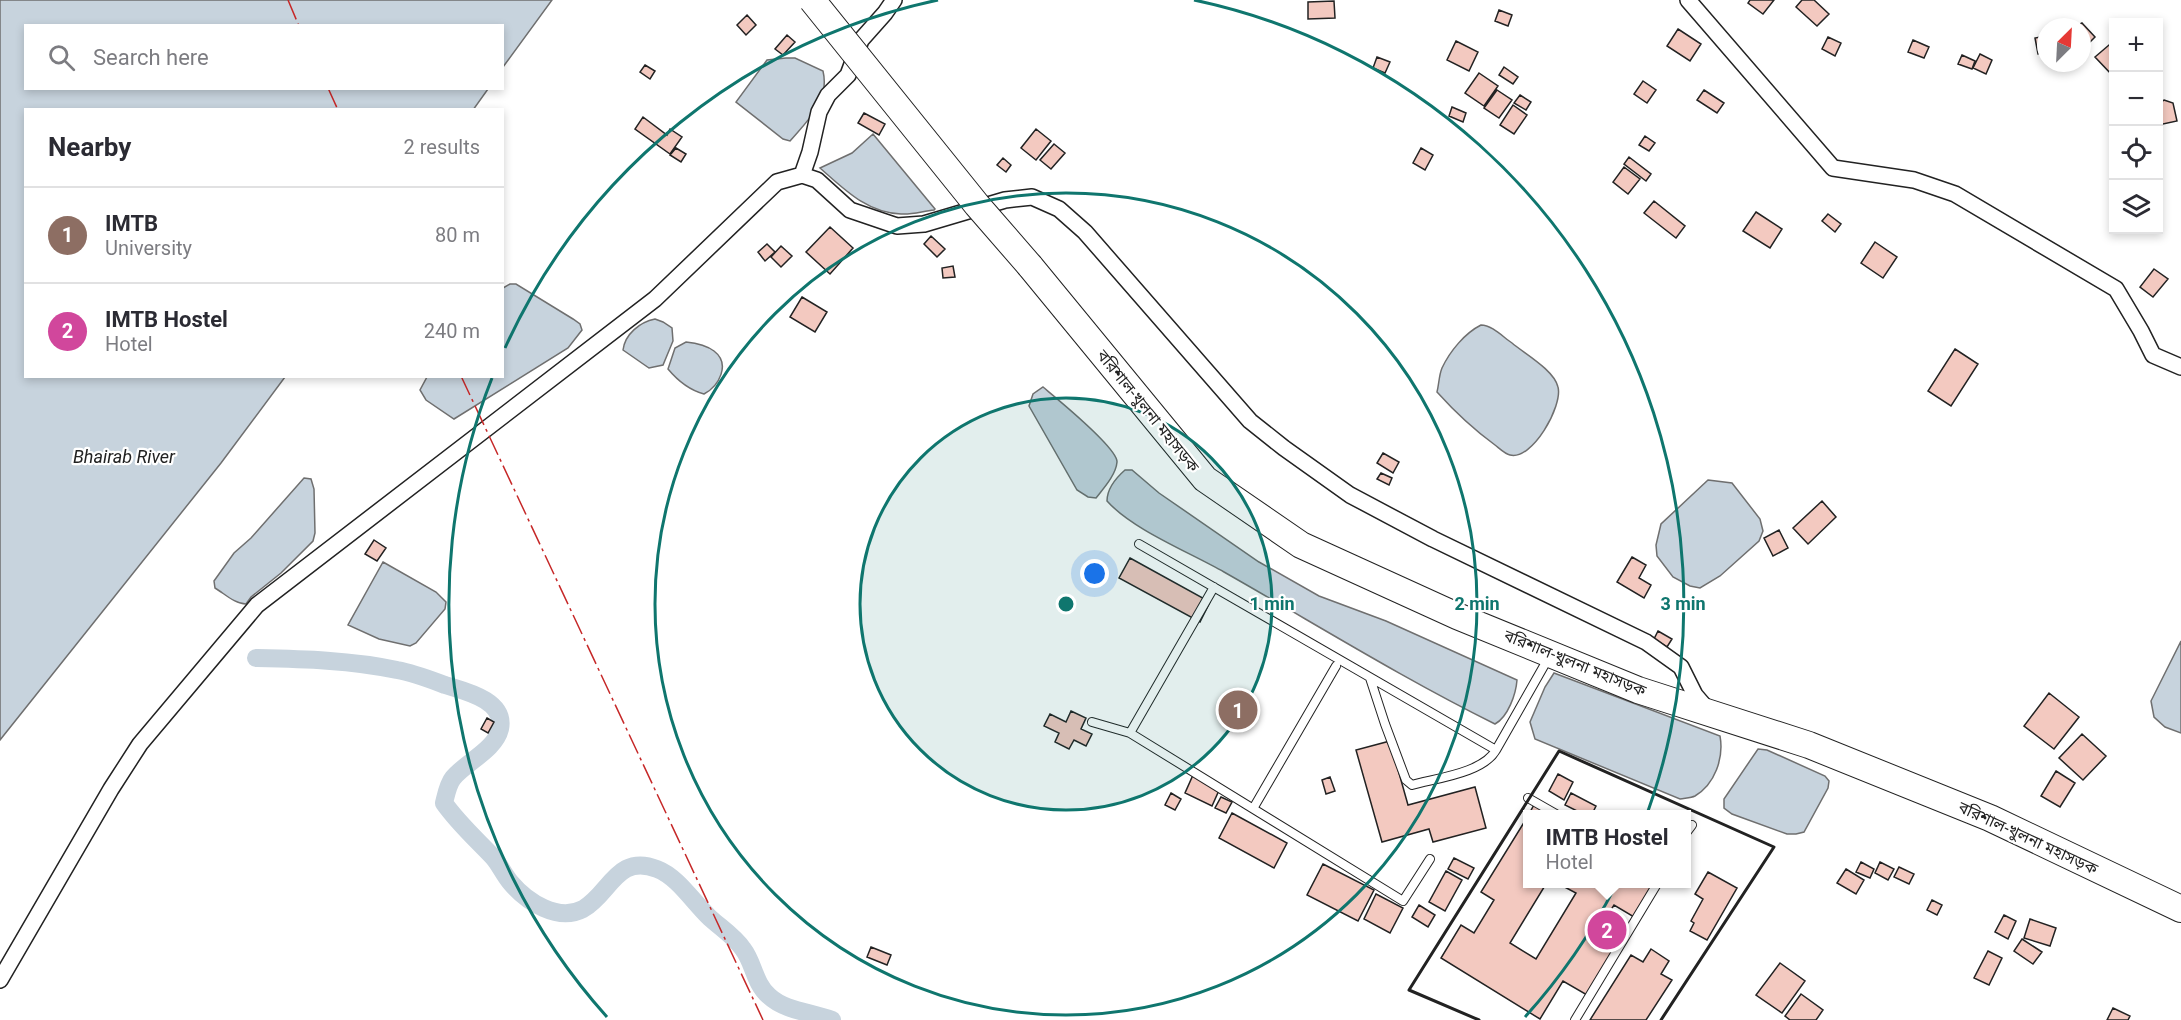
<!DOCTYPE html>
<meta charset="utf-8">
<style>
body{margin:0;font-family:Roboto,"Noto Sans Bengali",sans-serif;background:#f2f2f3;color:#2b2b33}
.controls{position:absolute;right:18px;top:18px;display:grid;overflow:hidden;border-radius:0px;box-shadow:0 3px 9px #0003}
.controls button{width:54px;height:54px;display:grid;place-items:center;padding:0;border:0;border-bottom:2px solid #e1e1e2;background:#fff;color:#2b2b33;font:30px sans-serif}
.compass{position:absolute;left:2037px;top:18px;width:54px;height:54px;border-radius:50%;background:#fff;box-shadow:0 3px 9px #0003;rotate:24deg}
.you{position:absolute;left:1095px;top:574px;width:21px;height:21px;margin:-15px;border:4px solid #fff;border-radius:50%;background:#1a73e8;box-shadow:0 0 0 9px #1a73e833}
.badge{display:grid;place-items:center;width:39px;height:39px;border-radius:50%;background:#0b8043;color:#fff;font-size:20px;font-weight:700}
.pin{position:absolute;translate:-50% -50%;border:3px solid #fff;box-shadow:0 2px 6px #0006}
.popup{position:absolute;left:1523px;top:810px;width:168px;height:78px;box-sizing:border-box;display:grid;place-content:center;border-radius:0px;background:#fff;filter:drop-shadow(0 2px 4px #0005);font-size:20px;white-space:nowrap;color:#7c7c81}
.popup b{font-size:22px;color:#2b2b33}
.popup::after{content:'';position:absolute;left:50%;top:100%;margin-left:-12px;border:12px solid transparent;border-top-color:#fff}
.list{margin:0;padding:0;list-style:none}
h2{display:flex;justify-content:space-between;align-items:center;height:78px;margin:0;padding:0 24px;font-size:26px}
h2 small{font-size:20px;font-weight:400;color:#7c7c81}
.list li{display:grid;grid-template-columns:39px 1fr auto;gap:18px;align-items:center;box-sizing:border-box;height:96px;padding:0 24px;border-top:2px solid #e1e1e2}
.list b{display:block;font-size:22px;white-space:nowrap}
.list p{margin:0;font-size:20px;white-space:nowrap;color:#7c7c81}
.list em{font-size:20px;font-style:normal;color:#7c7c81}
.icon{flex:none;width:33px;height:33px;fill:none;stroke:currentColor;stroke-width:2;stroke-linecap:round;stroke-linejoin:round}
.map{position:relative;flex:none;width:2181px;height:1020px;overflow:hidden}
.search{position:absolute;background:#fff;box-shadow:0 3px 9px #0003;left:24px;top:24px;width:480px;height:66px;display:flex;align-items:center;gap:15px;box-sizing:border-box;padding:0 21px;border-radius:0px;color:#7c7c81;font-size:22px}
.panel{position:absolute;background:#fff;box-shadow:0 3px 9px #0003;left:24px;top:108px;width:480px;height:270px;border-radius:0px}
.map>svg:first-child{display:block}
.water{fill:#c7d3dd;stroke:#6f6f6f;stroke-width:1.5}
.lines{fill:none;stroke-linecap:round;stroke-linejoin:round}
.canal{stroke:#c7d3dd;stroke-width:18}
.building{fill:#f3c9c0;stroke:#222;stroke-width:1.5}
.service-casing{stroke:#222;stroke-width:10}
.minor-casing{stroke:#222;stroke-width:18}
.trunk-casing{stroke:#222;stroke-width:28}
.service{stroke:#fff;stroke-width:8}
.minor{stroke:#fff;stroke-width:15}
.trunk{stroke:#fff;stroke-width:26}
.trunk-bridge-casing{stroke:#222;stroke-width:28;stroke-linecap:butt}
.trunk-bridge{stroke:#fff;stroke-width:26}
.wall{stroke:#222;stroke-width:3}
.power{stroke:#c62828;stroke-width:1.5;stroke-dasharray:21 4.5 3 4.5;stroke-linecap:butt}
.ring{fill:none;stroke:#0f766e;stroke-width:3}
.labels{text-anchor:middle;dominant-baseline:central;stroke-width:4.5;stroke-linejoin:round;paint-order:stroke}
.street-label{font-size:16px;fill:#222;stroke:#fff}
.water-label{font-size:18px;font-style:italic;fill:#222;stroke:#fff}
.centre{fill:#0f766e;stroke:#fff;stroke-width:3}
.ring-label{font-size:18px;text-anchor:middle;font-weight:bold;fill:#0f766e;stroke:#fff;stroke-width:4.5;stroke-linejoin:round;paint-order:stroke}
</style>
<div class="map">
<svg width="2181" height="1020" viewBox="0 0 2181 1020">
<rect width="100%" height="100%" fill="#fff"/>
<!-- water -->
<path class="water" d="M0 0H552L503 67 502 26H26V88L488 89 473 110H26V376L285 377 221 463 0 740Z
M786 58H795L823 71C830 101 808 120 790 141L783 139 736 102 767 60Z
M873 134 935 209 934 210C923 211 912 215 901 214 867 213 844 189 820 168L852 153Z
M510 284H516L573 319 580 324 582 330 568 348 454 419 426 400 420 390 427 377 502 376 503 288Z
M655 319 663 322 672 328 673 341 663 365 649 368 623 350C625 334 640 322 655 319Z
M1481 325C1492 325 1503 337 1512 343 1525 354 1554 370 1558 387 1563 406 1532 461 1510 455 1505 454 1499 448 1495 445 1473 429 1455 412 1437 392 1439 384 1439 375 1442 368 1450 351 1465 333 1481 325Z
M686 342C695 343 706 345 714 351 731 364 719 386 704 394 689 390 678 381 668 369L675 348Z
M1043 387C1056 398 1118 448 1117 462 1116 475 1103 489 1096 498L1088 497 1077 490 1029 406 1033 394Z
M1125 470H1132L1159 493 1259 562 1319 596 1386 621 1517 680C1516 694 1508 717 1495 724 1402 678 1314 623 1224 572 1189 552 1133 530 1107 501 1107 488 1117 477 1125 470Z
M304 478 311 479 314 489 315 533 313 541 281 573 251 597 246 604C235 604 225 594 215 588L214 581 234 553 251 538Z
M1708 480 1732 483 1760 519 1763 531 1759 541 1720 576 1700 588 1690 586 1673 577 1657 556 1656 545 1661 524Z
M383 562 436 592 446 602 445 609 416 643 410 646 379 639 348 625Z
M2181 641V733L2165 727 2154 717 2151 701Z
M1554 673 1720 736C1724 758 1715 784 1695 796 1691 798 1685 798 1680 799L1535 739 1530 722 1545 687Z
M1758 749 1767 750 1825 776 1829 781 1828 788 1804 832 1796 834H1787L1732 814 1724 808V799Z"/>
<g class="lines">
<!-- canal -->
<path class="canal" d="M256 658C302 659 351 660 397 670 414 673 429 679 445 685 464 691 506 700 500 729 495 750 466 762 453 778 448 784 446 795 444 803 458 823 476 839 493 857 500 865 504 875 511 883 527 902 558 922 583 909 610 894 617 853 657 869 678 877 693 902 710 918 721 928 734 936 743 949 754 963 754 983 769 996 785 1011 811 1012 832 1020"/>
</g>
<!-- building -->
<path class="building" d="M1750 0H1774L1763 14 1748 3Z
M1802 0H1814L1829 14 1817 26 1796 7Z
M1334 1 1335 18 1308 19V2Z
M1499 10 1512 15 1508 26 1495 21Z
M747 15 756 25 746 35 737 25Z
M2082 23 2095 37 2089 43H2082V27H2074Z
M1678 29 1701 44 1690 61 1667 46Z
M787 35 795 42 783 55 775 49Z
M2046 36V53L2038 54 2035 38Z
M1828 37 1841 43 1835 56 1822 49Z
M1913 40 1929 47 1924 58 1908 52Z
M1456 41 1478 52 1469 71 1447 60Z
M2109 45 2114 47V77L2095 57Z
M1980 54 1992 60 1986 74 1973 68Z
M1962 55 1975 61 1972 69 1958 64Z
M1377 57 1390 62 1385 73 1373 68Z
M645 65 655 71 650 79 640 72Z
M1504 67 1518 77 1513 84 1499 75Z
M1479 73 1498 86 1484 106 1465 93Z
M1643 81 1656 90 1647 103 1634 94Z
M1497 90 1512 100 1499 118 1484 108Z
M1704 90 1724 103 1717 113 1697 100Z
M1520 95 1531 102 1526 110 1514 103Z
M2164 100 2173 103 2177 121 2163 124 2160 122 2158 105Z
M1513 105 1527 115 1514 134 1500 125Z
M1452 107 1466 113 1463 122 1449 116Z
M864 113 885 124 879 135 858 123Z
M643 117 667 135 670 129 682 137 670 154 635 129Z
M1036 129 1051 141 1036 160 1021 148Z
M1645 136 1655 143 1649 151 1639 145Z
M1054 144 1065 153 1051 169 1040 160Z
M676 148 686 154 681 162 670 155Z
M1421 148 1433 155 1425 170 1413 163Z
M1629 157 1651 174 1646 181 1624 164Z
M1003 158 1011 165 1006 172 997 165Z
M1624 167 1640 179 1628 194 1613 182Z
M1654 201 1685 226 1676 238 1644 213Z
M1756 212 1782 229 1770 248 1743 231Z
M1828 214 1841 224 1835 232 1822 221Z
M830 227 853 248 830 274 806 252Z
M931 236 945 249 937 257 924 244Z
M1875 242 1897 257 1883 278 1861 263Z
M767 244 775 252 765 261 758 252Z
M781 246 792 256 781 267 771 257Z
M953 266 955 277 943 278 942 268Z
M2154 269 2168 279 2153 297 2140 287Z
M802 297 827 312 815 332 790 317Z
M1955 349 1978 364 1951 406 1928 391Z
M1383 453 1399 462 1393 473 1377 463Z
M1381 473 1392 478 1389 485 1377 479Z
M1822 501 1836 517 1808 544 1793 528Z
M1779 530 1788 548 1773 556 1764 538Z
M374 540 386 548 377 561 365 554Z
M1632 557 1646 565 1639 578 1651 585 1644 598 1617 582Z
M1130 558 1210 602 1200 622 1119 578Z
M1658 631 1672 639 1667 647 1654 639Z
M2049 693 2079 717 2054 749 2024 726Z
M1071 711 1086 718 1081 729 1092 734 1086 746 1074 740 1069 749 1055 742 1059 733 1044 726 1050 714 1066 722Z
M487 718 494 722 488 733 481 729Z
M2082 734 2106 756 2083 780 2059 758Z
M1390 741 1408 805 1475 787 1486 828 1433 842 1429 829 1382 842 1356 750Z
M2056 771 2075 783 2060 807 2041 796Z
M1558 774 1573 782 1564 800 1549 791Z
M1193 775 1220 788 1212 806 1185 793Z
M1330 777 1335 791 1326 794 1322 780Z
M1171 793 1181 799 1175 810 1165 805Z
M1571 793 1596 806 1592 814H1583L1565 805Z
M1221 797 1232 802 1226 813 1215 808Z
M1535 803 1554 814H1529Z
M1232 813 1287 843 1274 868 1219 838Z
M1528 816V884H1546L1510 943 1536 959 1576 893 1559 884H1655L1634 917 1614 905 1597 932 1617 944 1587 995 1563 981 1540 1019 1441 958 1461 925 1474 933 1494 900 1481 892Z
M1454 858 1474 868 1468 879 1448 869Z
M1861 862 1874 869 1870 878 1856 872Z
M1880 862 1894 869 1888 880 1875 873Z
M1323 864 1374 890 1358 921 1307 895Z
M1899 867 1914 874 1909 884 1894 877Z
M1846 869 1864 880 1856 894 1837 883Z
M1446 871 1462 880 1445 911 1429 902Z
M1708 872 1737 888 1707 940 1690 931 1694 923 1691 921 1703 899 1695 894Z
M1376 894 1403 908 1390 933 1364 919Z
M1932 900 1942 905 1937 915 1927 910Z
M1419 905 1435 915 1428 927 1412 917Z
M2004 915 2016 921 2008 939 1995 932Z
M2030 919 2056 928 2050 946 2024 938Z
M2022 939 2042 952 2033 964 2014 951Z
M871 947 891 955 887 965 867 957Z
M1651 949 1669 961 1661 974 1672 980 1646 1020H1590L1631 955 1643 962Z
M1988 951 2002 958 1989 985 1974 978Z
M1780 963 1805 981 1782 1013 1756 995Z
M1801 994 1823 1010 1816 1020H1790L1785 1016Z
M2113 1008 2130 1016 2128 1020H2107Z"/>
<g class="lines">
<defs>
<path id="service" d="M1139 544 1496 750 1545 664
M1370 678 1385 724 1406 780 1412 785C1437 778 1483 773 1496 750
M1092 722 1130 733 1403 901 1430 859
M1130 733 1214 587
M1528 798 1556 814
M1254 807 1336 666
M1686 833 1692 825
M1575 1020 1657 884"/>
<path id="minor" d="M1688 0 1833 168 1914 180 1955 194 2116 289 2141 331 2153 355 2181 367
M802 175 810 152 819 112 828 95 848 75 861 40 885 13 894 0
M0 980 111 789 140 744 257 605 655 299 777 182 802 175 817 180 850 210 897 226 924 224 1005 200 1032 197 1059 209 1085 232 1250 421 1284 448 1350 495 1433 539 1646 642 1681 667 1695 695 1707 709"/>
<path id="trunk" d="M1030 266 1205 479 1301 545 1457 616 1638 690 1809 745 1990 818 2181 909"/>
</defs>
<!-- service casing -->
<use href="#service" class="service-casing"/>
<!-- minor casing -->
<use href="#minor" class="minor-casing"/>
<!-- trunk casing -->
<use href="#trunk" class="trunk-casing"/>
<!-- service -->
<use href="#service" class="service"/>
<!-- minor -->
<use href="#minor" class="minor"/>
<!-- trunk -->
<use href="#trunk" class="trunk"/>
<defs>
<path id="trunk-bridge" d="M812 0 977 205 1030 266"/>
</defs>
<!-- trunk-bridge casing -->
<use href="#trunk-bridge" class="trunk-bridge-casing"/>
<!-- trunk-bridge -->
<use href="#trunk-bridge" class="trunk-bridge"/>
<!-- wall -->
<path class="wall" d="M1479 1020 1409 990 1559 751 1774 847 1661 1020"/>
<!-- power -->
<path class="power" d="M288 0 299 26
M328 88 338 110
M461 376 763 1020"/>
</g>
<!-- distance rings -->
<circle cx="1066" cy="604" r="206" fill="#0f766e" fill-opacity=".12"/>
<g class="ring">
<circle cx="1066" cy="604" r="206"/>
<circle cx="1066" cy="604" r="411"/>
<path d="M607 1017A617 617 0 0 1 492 378M505 348A617 617 0 0 1 938 0M1194 0A617 617 0 0 1 1525 1017"/>
</g>
<g class="labels">
<!-- street labels -->
<g class="street-label">
<text transform="translate(1148 411) rotate(51)">বরিশাল-খুলনা মহাসড়ক</text>
<text transform="translate(1575 663) rotate(22)">বরিশাল-খুলনা মহাসড়ক</text>
<text transform="translate(2028 838) rotate(25)">বরিশাল-খুলনা মহাসড়ক</text>
</g>
<!-- water labels -->
<g class="water-label">
<text x="124" y="456">Bhairab River</text>
</g>
</g>
<circle cx="1066" cy="604" r="9" class="centre"/>
<g class="ring-label">
<text x="1272" y="610">1 min</text>
<text x="1477" y="610">2 min</text>
<text x="1683" y="610">3 min</text>
</g>
</svg>
<div class="controls">
<button>+</button>
<button>−</button>
<button><svg class="icon" aria-label="locate" viewBox="0 0 24 24"><circle cx="12" cy="12" r="6"/><path d="M12 2v4M12 18v4M2 12h4M18 12h4"/></svg></button>
<button><svg class="icon" aria-label="layers" viewBox="0 0 24 24"><path d="M12 4l9 5-9 5-9-5zM3 14l9 5 9-5"/></svg></button>
</div>
<svg class="compass" viewBox="-18 -18 36 36"><path d="M0-13l5 13h-10z" fill="#e53935"/><path d="M0 13l5-13h-10z" fill="#7c7c81"/></svg>
<div class="you"></div>
<div class="pin badge" style="left:1238px;top:710px;background:#8d6e63">1</div>
<div class="pin badge" style="left:1607px;top:930px;background:#d1479c">2</div>
<div class="popup"><b>IMTB Hostel</b>Hotel</div>
<div class="search"><svg class="icon" aria-label="search" viewBox="0 0 24 24"><circle cx="10" cy="10" r="6"/><path d="M15 15l6 6"/></svg>Search here</div>
<section class="panel">
<h2>Nearby<small>2 results</small></h2>
<ul class="list">
<li><span class="badge" style="background:#8d6e63">1</span><div><b>IMTB</b><p>University</p></div><em>80 m</em></li>
<li><span class="badge" style="background:#d1479c">2</span><div><b>IMTB Hostel</b><p>Hotel</p></div><em>240 m</em></li>
</ul>
</section>
</div>
